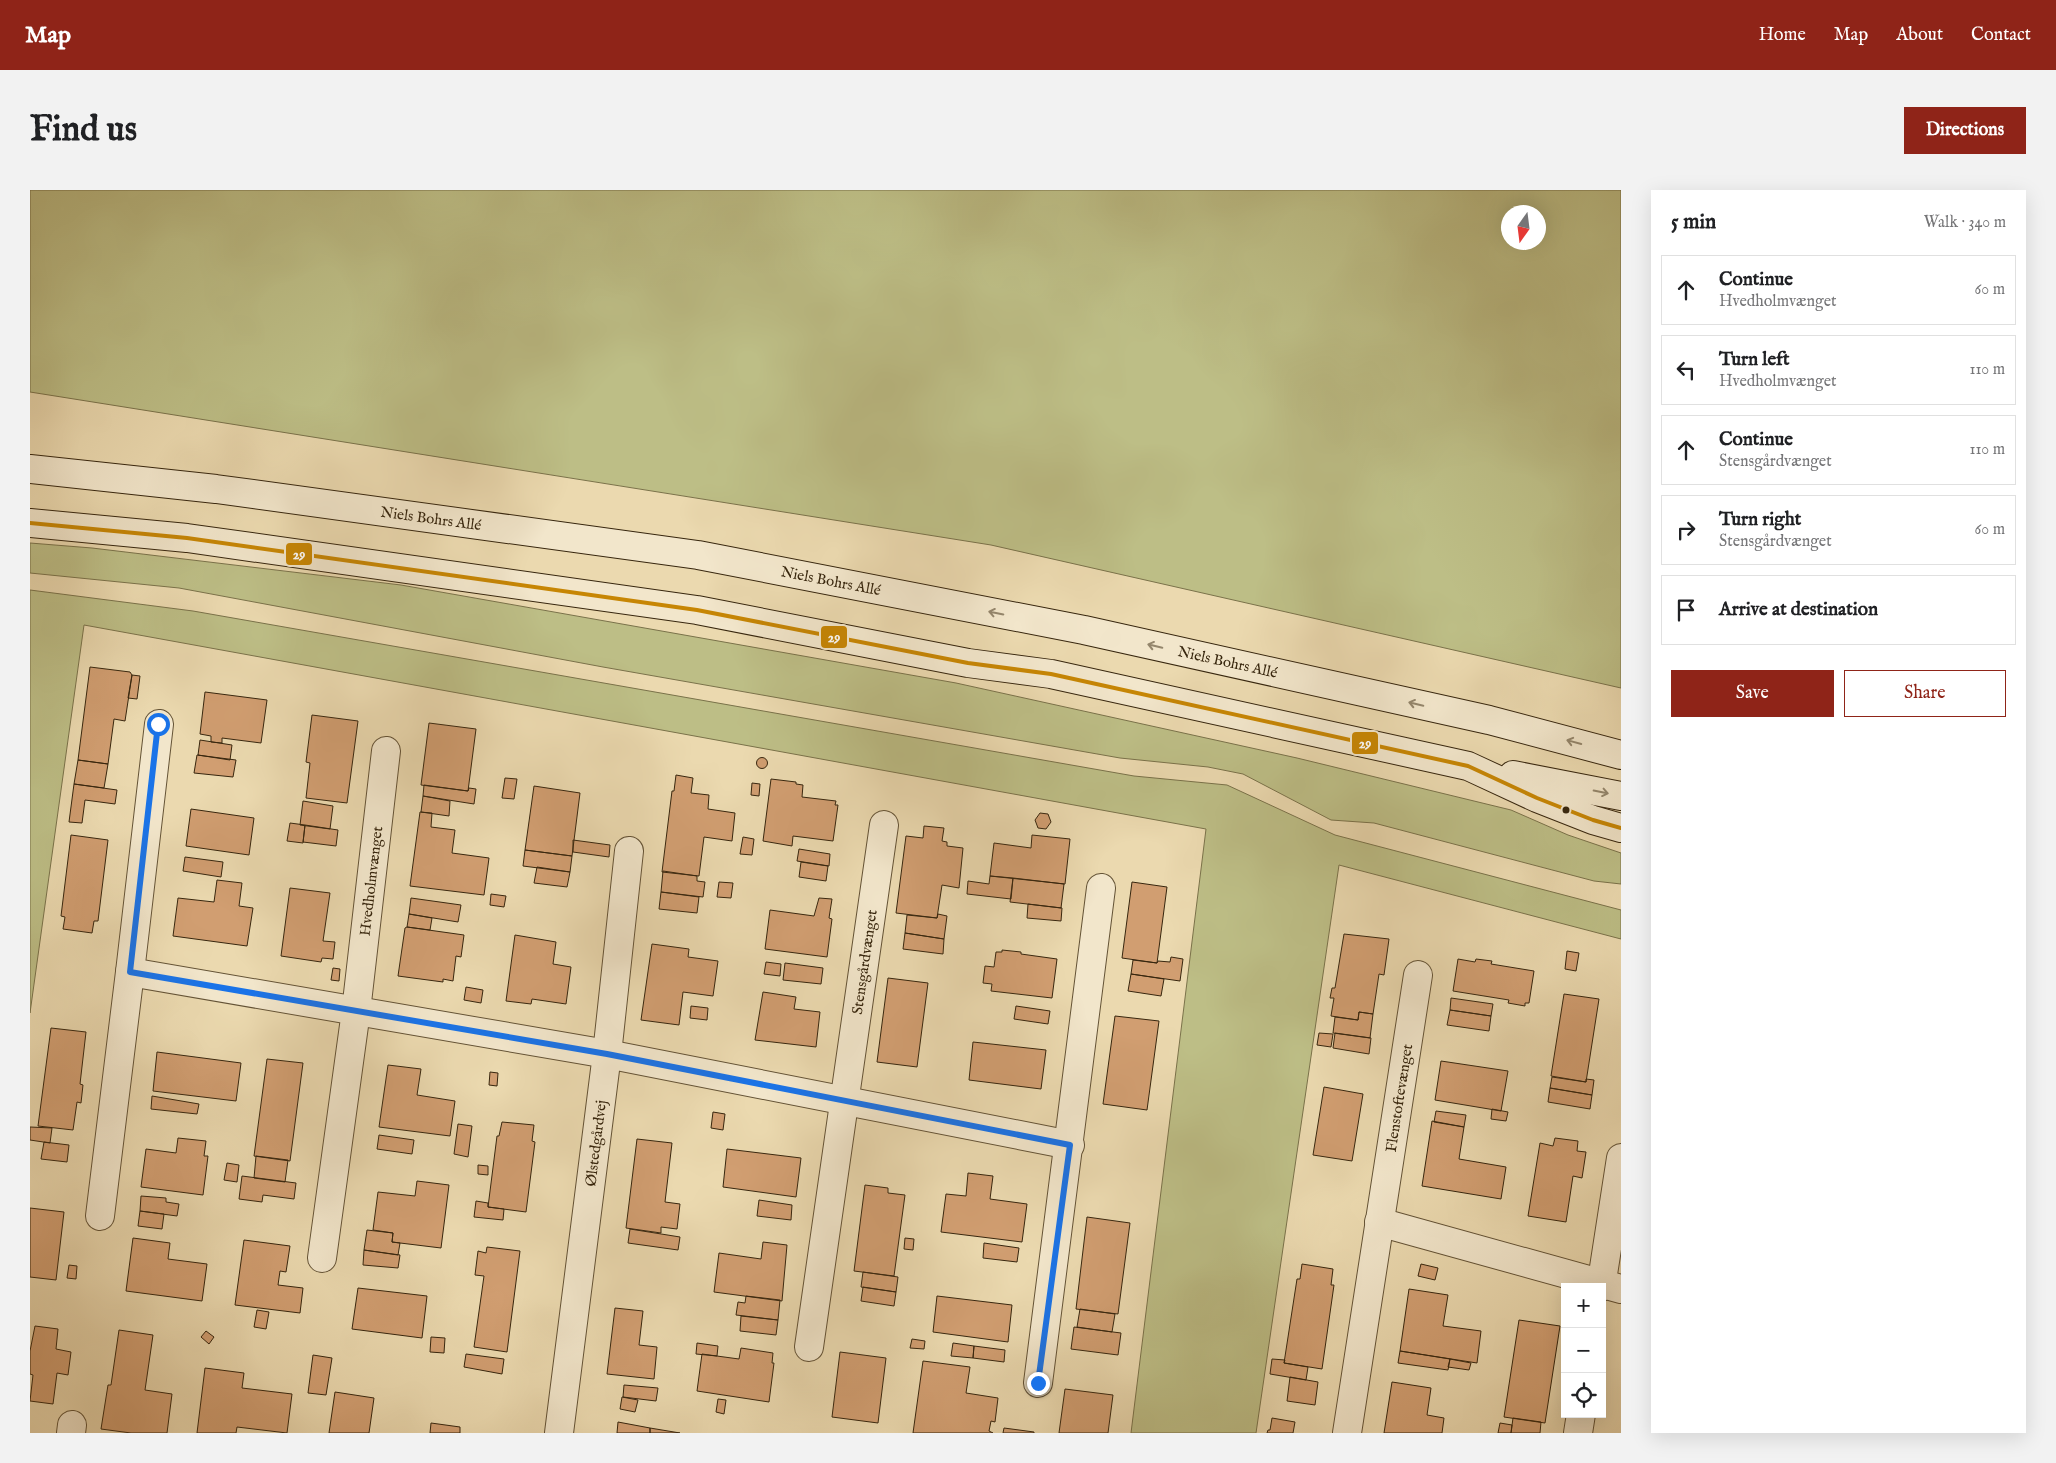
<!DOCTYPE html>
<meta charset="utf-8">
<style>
body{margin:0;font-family:"IM FELL English",serif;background:#f2f2f2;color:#202124}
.controls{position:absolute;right:15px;bottom:15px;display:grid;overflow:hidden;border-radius:0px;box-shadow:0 5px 20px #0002}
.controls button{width:45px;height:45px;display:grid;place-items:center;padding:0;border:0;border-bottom:1px solid #e0e0e0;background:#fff;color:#202124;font:25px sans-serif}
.compass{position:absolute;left:1471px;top:15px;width:45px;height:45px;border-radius:50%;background:#fff;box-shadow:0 5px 20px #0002;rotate:194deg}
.stop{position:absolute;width:15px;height:15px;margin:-11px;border:4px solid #1a73e8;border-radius:50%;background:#fff}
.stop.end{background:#1a73e8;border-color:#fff;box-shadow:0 1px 5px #0008}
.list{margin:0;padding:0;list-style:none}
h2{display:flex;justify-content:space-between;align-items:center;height:65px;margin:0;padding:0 20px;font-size:21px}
h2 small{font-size:16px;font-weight:400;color:#757577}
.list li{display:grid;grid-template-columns:32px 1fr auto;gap:15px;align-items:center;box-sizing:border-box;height:70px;margin:0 10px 10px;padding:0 10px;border:1px solid #e0e0e0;border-radius:0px}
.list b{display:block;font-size:19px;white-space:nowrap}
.list p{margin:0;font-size:16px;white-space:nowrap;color:#757577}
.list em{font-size:16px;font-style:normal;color:#757577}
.actions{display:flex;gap:10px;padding:15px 20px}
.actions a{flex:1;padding:11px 0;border:1px solid #8f2418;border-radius:0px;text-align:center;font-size:18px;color:#8f2418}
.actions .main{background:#8f2418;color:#fff}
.icon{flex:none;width:28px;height:28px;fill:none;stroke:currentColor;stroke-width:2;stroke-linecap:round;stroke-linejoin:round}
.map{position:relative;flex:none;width:1591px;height:1243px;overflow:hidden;border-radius:0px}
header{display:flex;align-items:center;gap:30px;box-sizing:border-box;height:70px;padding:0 25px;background:#8f2418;color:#fff}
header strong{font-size:24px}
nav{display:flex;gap:28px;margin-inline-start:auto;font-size:18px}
.intro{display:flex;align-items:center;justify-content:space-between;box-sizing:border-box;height:120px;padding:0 30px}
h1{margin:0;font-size:35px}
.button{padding:12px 22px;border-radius:0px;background:#8f2418;color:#fff;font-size:18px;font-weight:700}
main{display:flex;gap:30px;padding:0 30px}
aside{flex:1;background:#fff;border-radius:0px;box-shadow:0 5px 20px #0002}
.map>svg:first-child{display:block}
.green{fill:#bdbe86;stroke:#7a724a;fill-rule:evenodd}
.building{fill:#d19e71;stroke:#37260e}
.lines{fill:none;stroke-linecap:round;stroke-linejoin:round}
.street-casing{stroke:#645336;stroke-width:30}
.secondary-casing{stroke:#37260e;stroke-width:30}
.street{stroke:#f2e6cb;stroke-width:28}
.secondary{stroke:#f2e6cb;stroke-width:28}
.bus-1-casing{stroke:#f2e6cb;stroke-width:8}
.bus-1{stroke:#c78604;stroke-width:4}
.oneway{stroke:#94866c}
.route{stroke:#1a73e8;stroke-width:6}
.bus-dot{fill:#37260e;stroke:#f2e6cb;stroke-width:2}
.labels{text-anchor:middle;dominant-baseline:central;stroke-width:4;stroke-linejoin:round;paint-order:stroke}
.street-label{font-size:15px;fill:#37260e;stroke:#f2e6cb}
.line-badge{stroke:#f2e6cb;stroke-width:2}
.badge-label{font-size:14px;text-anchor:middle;font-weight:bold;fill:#fff}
</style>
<header>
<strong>Map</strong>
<nav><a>Home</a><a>Map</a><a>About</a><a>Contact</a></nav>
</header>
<div class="intro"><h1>Find us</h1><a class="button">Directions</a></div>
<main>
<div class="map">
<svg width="1591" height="1243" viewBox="0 0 1591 1243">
<rect width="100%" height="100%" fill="#ebd9af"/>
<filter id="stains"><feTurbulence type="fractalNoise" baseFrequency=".004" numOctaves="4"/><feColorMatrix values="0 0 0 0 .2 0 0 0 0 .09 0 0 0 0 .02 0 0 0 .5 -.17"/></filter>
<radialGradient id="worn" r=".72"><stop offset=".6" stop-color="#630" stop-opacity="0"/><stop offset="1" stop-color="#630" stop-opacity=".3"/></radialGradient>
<!-- green -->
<path class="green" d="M0 0H1591V498L961 355 0 202ZM1478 22H1508V52H1478Z
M0 353 62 358 371 395 926 493 1267 568 1481 620 1538 645 1591 663V694L1564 691 1344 633 1301 630 1213 584 1178 577 1090 568 573 477 149 398 0 383Z
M0 400 163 421 1104 586 1197 595 1305 645 1591 720V749L1309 675 1226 1243H1101L1176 639 54 435 0 823Z"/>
<!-- building -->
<path class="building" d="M60 477 100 482 102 485 95 531 84 529 78 574 48 570Z
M102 485 110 486 107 509 98 508Z
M175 502 237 510 231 553 192 548V553L181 552V546L170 544Z
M282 525 328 531 317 613 276 608 280 573 276 572Z
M399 533 446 539 438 601 391 595Z
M170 550 202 555 200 570 168 565Z
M167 565 206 570 203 587 164 583Z
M726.5 573a5.5 5.5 0 1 1 11 0a5.5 5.5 0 1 1-11 0Z
M48 570 78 574 74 598 44 594Z
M646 585 663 588 661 603 679 605 678 619 705 623 702 651 674 647 669 686 632 682 642 601H644Z
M475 588 487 589 484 609 472 608Z
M741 589 766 592V594L773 595 772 607 806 611 805 615H808L803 651 763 646 762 656 733 651Z
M722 593 730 594 729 606 721 605Z
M44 594 87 600 85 614 55 610 52 633 39 632Z
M394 595 438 601 439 598 446 599 444 614 393 606Z
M504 596 550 603 542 666 495 660Z
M393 606 420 611 419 626 391 622Z
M273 611 303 616 300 639 270 635Z
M161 619 224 628 219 665 156 656Z
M390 622 402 623 401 637 425 640 422 663 459 668 454 705 380 696Z
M1010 623 1018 624 1021 632 1016 639 1008 638 1005 630Z
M260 633 275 635 273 653 257 651Z
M275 635 308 640 306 656 273 652Z
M894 636 914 638 912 651 917 652V656L933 658 929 698 912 695 907 728 866 723 876 646 893 648Z
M41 645 78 650 68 731H64L62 743 33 739 35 727 31 726Z
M1002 645 1040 649 1035 694 960 686 964 653 1001 658Z
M713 647 724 649 722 665 710 664Z
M543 650 580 655 579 667 543 662Z
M769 659 800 664 799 676 767 671Z
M495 660 542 666 540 682 493 676Z
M155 667 193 672 191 687 153 681Z
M771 672 798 676 796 691 769 687Z
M507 677 540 682 537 697 504 693Z
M633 681 667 686V691L675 692 673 707 631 702Z
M960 686 983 688 981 709 937 704 938 691 959 694Z
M983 688 1034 694 1031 718 980 712Z
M187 690 212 693 209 716 223 718 217 756 143 746 148 708 184 712Z
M689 692 703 693 701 708 687 707Z
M1102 692 1137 697 1127 773 1092 768Z
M260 698 300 703 293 751 305 752 303 769 292 768 291 772 251 766Z
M631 702 669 707 667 723 629 719Z
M461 704 476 706 474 717 460 715Z
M381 708 431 715 428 732 379 724Z
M789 708 802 709 799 728 802 729 797 767 735 759 740 720 784 726Z
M998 714 1032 718 1031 731 997 728Z
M379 724 402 728 400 740 377 737Z
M908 724 917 726 914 749 875 743 877 725 907 728Z
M377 737 434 745 431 767 426 766 423 791 413 789V792L368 786 375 738Z
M875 743 914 749 913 764 873 759Z
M1314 744 1359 749 1354 785 1349 784 1343 824 1329 822 1328 830 1301 826 1304 808H1300L1302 798H1305Z
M485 745 526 752 523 774 541 777 536 814 502 809 501 814 476 811Z
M622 754 659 759 658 767 688 771 683 806 653 802 649 835 611 830Z
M972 760 991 762V764L1027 769 1022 808 961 801 962 794 953 793 955 776 964 777 966 762H972Z
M1537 761 1549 763 1546 781 1535 779Z
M1141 767 1153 769 1150 791 1101 784 1103 770 1127 773 1128 771 1140 772Z
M1428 769 1445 772 1446 769 1462 771 1461 774 1504 781 1499 813H1495V816L1478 813 1479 810 1423 801Z
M736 772 751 774 750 786 734 784Z
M755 773 793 778 791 794 753 790Z
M303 778 310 779 309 791 301 790Z
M1101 784 1134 789 1131 806 1098 801Z
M858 788 898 793 887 877 847 872Z
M436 797 453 800 451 813 434 810Z
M733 802 766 807 764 819 790 822 786 857 725 850Z
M1534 804 1569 809 1556 892 1521 886Z
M1421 808 1463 814 1461 826 1420 820Z
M661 816 678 818 677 830 660 828Z
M986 816 1020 821 1018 834 984 829Z
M1420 820 1461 826 1459 841 1417 835Z
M1329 822 1343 824 1340 848 1303 843 1305 827 1328 830Z
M1085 826 1129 831 1117 920 1073 914Z
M21 838 56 842 50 894 53 895 51 913 47 912 43 940 8 936Z
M1289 843 1303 844 1301 857 1287 855Z
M1305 843 1341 848 1339 864 1303 858Z
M943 852 1016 860 1011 899 939 890Z
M127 862 211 873 206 911 123 901Z
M237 869 273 873 260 971 224 966Z
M1411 871 1478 881 1471 921 1405 910Z
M358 875 391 879 387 905 425 911 420 946 349 937Z
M460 882 468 883 467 896 459 895Z
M1522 887 1556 892V889L1564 890 1562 905 1520 898Z
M1294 897 1333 904 1322 971 1283 965Z
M1520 898 1562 905 1560 919 1518 912Z
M122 906 169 914 167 924 121 919Z
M1462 919 1478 922 1476 931 1461 929Z
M1406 921 1436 925 1434 937 1404 932Z
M683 922 695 924 693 940 681 938Z
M1402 931 1434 937 1429 969 1476 977 1471 1009 1392 996Z
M472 932 504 935 502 951 505 952 496 1022 458 1017 467 946H469Z
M428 934 442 936 438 967 424 964Z
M0 937 22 938 20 953 0 950Z
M349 945 384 950 382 964 347 959Z
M148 948 176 951 174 966H178L173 1005 111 997 116 959 146 963Z
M1525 948 1548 951 1547 961 1556 962 1552 988 1543 986 1536 1032 1498 1026 1510 953 1523 956Z
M607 949 642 953 635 1012 650 1014 647 1039 631 1037V1043L596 1038Z
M14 952 39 955 37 972 11 969Z
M697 959 771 968 766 1007 693 997Z
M226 966 258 970 255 992 224 988Z
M197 973 209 975 207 992 194 990Z
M448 975 458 976V985L448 984Z
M938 983 963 986 960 1009 997 1014 992 1052 911 1042 916 1004 936 1006Z
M212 986 266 993 264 1009 233 1005 232 1012 209 1009Z
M387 991 419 995 411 1058 362 1052 363 1043 343 1040 348 1002 385 1006Z
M835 995 858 998V1003L875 1005 864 1086 824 1081Z
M111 1006 136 1008V1012L149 1014 147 1026 110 1021Z
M729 1010 762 1015 761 1030 727 1026Z
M446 1011 458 1013V1017L474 1019 473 1030 444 1027Z
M0 1018 34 1022 26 1090 0 1087Z
M110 1021 134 1024 132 1039 108 1036Z
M1057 1027 1100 1033 1088 1124 1046 1119Z
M600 1039 650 1047 648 1060 598 1053Z
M337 1040 363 1043 362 1052 370 1053 368 1065 334 1060Z
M103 1048 140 1053 138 1069 177 1074 172 1111 96 1101Z
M875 1048 884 1049 883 1060 874 1059Z
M214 1050 260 1056 256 1082 250 1081 248 1095 273 1098 270 1123 205 1115Z
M733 1052 757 1055 752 1111 684 1102 689 1063 731 1069Z
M954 1053 989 1058 987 1072 953 1068Z
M457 1057 490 1061 477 1162 444 1157 454 1086 445 1085 448 1061 456 1063Z
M334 1060 370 1065 368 1078 333 1075Z
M1272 1074 1303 1079 1301 1095H1304L1292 1179 1254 1173 1267 1089H1270Z
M1391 1074 1408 1078 1405 1090 1388 1086Z
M39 1075 47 1076 46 1089 37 1088Z
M833 1082 868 1087 866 1102 831 1097Z
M833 1097 866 1102 864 1116 831 1111Z
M328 1098 397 1106 392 1148 322 1139Z
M1379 1099 1418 1105 1413 1136 1451 1141 1447 1173 1370 1161Z
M716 1106 750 1110 748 1130 706 1125 708 1112 715 1113Z
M907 1106 982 1115 978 1152 903 1142Z
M585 1118 613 1121 609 1155 627 1157 624 1189 577 1184Z
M1050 1119 1085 1124 1082 1142 1047 1137Z
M227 1120 239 1122 236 1139 224 1137Z
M711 1126 748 1130 746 1145 710 1141Z
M1489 1130 1530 1136 1515 1233 1474 1227Z
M5 1136 28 1139 26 1159 41 1162 38 1185 27 1183 23 1214 0 1211 3 1185 0 1184V1161Z
M1044 1137 1091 1143 1088 1165 1041 1159Z
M89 1140 123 1145 115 1200 142 1204 137 1243H101L71 1239 78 1195H81Z
M176 1141 184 1147 179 1154 171 1147Z
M401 1147 415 1148 414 1163 400 1162Z
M882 1149 895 1151 894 1159 880 1158Z
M667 1153 688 1156 687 1166 666 1164Z
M923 1153 944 1156 943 1168 921 1166Z
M944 1156 975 1160 974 1172 943 1168Z
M711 1158 743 1163 742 1173H744L739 1212 667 1201 672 1164 709 1169Z
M1370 1161 1420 1169 1418 1180 1368 1173Z
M810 1162 856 1168 848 1233 802 1227Z
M436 1164 474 1169 472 1184 434 1177Z
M283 1165 302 1168 296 1205 278 1203Z
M1242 1169 1255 1170 1254 1173 1278 1177 1276 1190 1240 1184Z
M1420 1169 1441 1173 1439 1180 1418 1177Z
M893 1171 940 1177 936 1203 968 1208 965 1232 961 1231 959 1241 963 1243H883Z
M175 1178 214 1183 212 1198 262 1204 257 1243 207 1237 206 1243H167Z
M1260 1187 1288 1192 1285 1215 1257 1211Z
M1362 1192 1401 1198 1397 1225 1414 1228 1412 1243H1354Z
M594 1195 628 1198 626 1211 593 1207Z
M1035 1199 1083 1205 1078 1243H1029Z
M305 1202 344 1208 339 1243H299Z
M592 1207 608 1210 605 1222 590 1219Z
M688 1209 696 1210 694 1224 686 1222Z
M1242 1228 1265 1232 1263 1243H1237L1238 1240H1240Z
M1483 1228 1511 1232 1510 1243H1481Z
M588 1232 620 1238V1243H587Z
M401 1233 430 1237V1243H400Z
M1470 1233 1482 1235 1481 1243H1468Z
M620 1238 650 1243H620Z
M974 1238 1004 1242V1243H973Z"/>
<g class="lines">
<defs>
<g id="street">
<path d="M100 782 577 864 1040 955"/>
<path d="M70 1026 100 782 129 534"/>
<path d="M1349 1032 1591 1099"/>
<path id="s1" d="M292 1068 326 821 356 561"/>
<path d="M1571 1097 1591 968"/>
<path id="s2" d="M779 1157 854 635"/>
<path d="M1008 1193 1071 698"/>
<path d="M41 1243 42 1235"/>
<path id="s3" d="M529 1243 577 864 599 661"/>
<path id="s4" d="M1317 1243 1388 785"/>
<path d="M1548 1243 1551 1224"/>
</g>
<g id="secondary">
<path id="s5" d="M0 279 186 299 668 365 1054 440 1459 530 1591 565"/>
<path d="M0 333 157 348 667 420 938 473 1021 484 1438 576 1507 608 1563 630 1591 638"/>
<path d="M1483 585 1591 606"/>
</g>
</defs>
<!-- street casing -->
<use href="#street" class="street-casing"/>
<!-- secondary casing -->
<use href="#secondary" class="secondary-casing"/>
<!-- street -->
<use href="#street" class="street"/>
<!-- secondary -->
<use href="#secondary" class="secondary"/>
<defs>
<path id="bus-1" d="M0 333 157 348 667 420 938 473 1021 484 1438 576 1507 608 1563 630 1591 638"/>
</defs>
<!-- bus-1 casing -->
<use href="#bus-1" class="bus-1-casing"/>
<!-- bus-1 -->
<use href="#bus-1" class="bus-1"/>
</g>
<!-- one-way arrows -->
<defs><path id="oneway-shaft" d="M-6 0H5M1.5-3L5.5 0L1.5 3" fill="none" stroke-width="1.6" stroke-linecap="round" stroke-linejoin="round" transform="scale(1.25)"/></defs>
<g class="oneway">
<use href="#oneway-shaft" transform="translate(966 423) rotate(-169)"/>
<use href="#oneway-shaft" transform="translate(1125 456) rotate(-167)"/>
<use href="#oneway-shaft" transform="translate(1386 514) rotate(-167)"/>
<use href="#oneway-shaft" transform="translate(1544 552) rotate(-165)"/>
<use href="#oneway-shaft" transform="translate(1571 602) rotate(11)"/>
</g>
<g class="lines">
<!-- route -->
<path class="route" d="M128 534 100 782 577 864 1040 955 1008 1193"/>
</g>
<!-- markers -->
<circle class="bus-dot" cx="1536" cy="620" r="4.5"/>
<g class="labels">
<!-- street labels -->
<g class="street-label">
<text stroke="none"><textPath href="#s5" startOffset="404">Niels Bohrs Allé</textPath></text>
<text stroke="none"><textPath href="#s5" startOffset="809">Niels Bohrs Allé</textPath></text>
<text stroke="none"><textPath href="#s5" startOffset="1214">Niels Bohrs Allé</textPath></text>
<text stroke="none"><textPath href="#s1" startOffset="380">Hvedholmvænget</textPath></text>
<text stroke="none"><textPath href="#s2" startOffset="389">Stensgårdvænget</textPath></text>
<text stroke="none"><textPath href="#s4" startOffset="339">Flenstoftevænget</textPath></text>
<text stroke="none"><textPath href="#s3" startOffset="292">Ølstedgårdvej</textPath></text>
</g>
</g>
<g class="line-badge">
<rect x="255" y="352" width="28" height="24" rx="5" fill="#c78604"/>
<rect x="790" y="435" width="28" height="24" rx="5" fill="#c78604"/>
<rect x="1321" y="541" width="28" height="24" rx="5" fill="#c78604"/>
</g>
<g class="badge-label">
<text x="269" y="369">29</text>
<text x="804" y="452">29</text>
<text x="1335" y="558">29</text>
</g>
<rect width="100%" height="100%" filter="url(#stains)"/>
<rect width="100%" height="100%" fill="url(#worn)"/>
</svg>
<div class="controls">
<button>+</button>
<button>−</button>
<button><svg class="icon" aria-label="locate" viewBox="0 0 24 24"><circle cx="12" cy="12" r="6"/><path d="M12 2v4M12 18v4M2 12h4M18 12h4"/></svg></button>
</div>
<svg class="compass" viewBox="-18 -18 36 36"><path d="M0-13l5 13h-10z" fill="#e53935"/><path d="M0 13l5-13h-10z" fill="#757577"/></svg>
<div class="stop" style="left:128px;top:534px"></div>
<div class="stop end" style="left:1008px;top:1193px"></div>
</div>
<aside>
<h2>5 min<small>Walk · 340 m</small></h2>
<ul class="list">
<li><svg class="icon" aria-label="ahead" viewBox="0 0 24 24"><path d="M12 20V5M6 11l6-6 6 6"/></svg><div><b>Continue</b><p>Hvedholmvænget</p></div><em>60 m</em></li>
<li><svg class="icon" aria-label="left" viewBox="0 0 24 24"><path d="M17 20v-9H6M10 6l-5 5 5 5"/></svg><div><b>Turn left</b><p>Hvedholmvænget</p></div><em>110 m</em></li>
<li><svg class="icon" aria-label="ahead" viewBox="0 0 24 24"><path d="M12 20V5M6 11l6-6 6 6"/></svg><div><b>Continue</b><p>Stensgårdvænget</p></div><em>110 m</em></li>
<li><svg class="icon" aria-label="right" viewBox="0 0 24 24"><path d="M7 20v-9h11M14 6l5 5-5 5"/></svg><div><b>Turn right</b><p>Stensgårdvænget</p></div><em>60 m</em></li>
<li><svg class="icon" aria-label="arrive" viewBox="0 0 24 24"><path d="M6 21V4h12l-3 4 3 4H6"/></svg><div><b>Arrive at destination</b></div></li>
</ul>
<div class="actions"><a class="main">Save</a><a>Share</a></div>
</aside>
</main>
